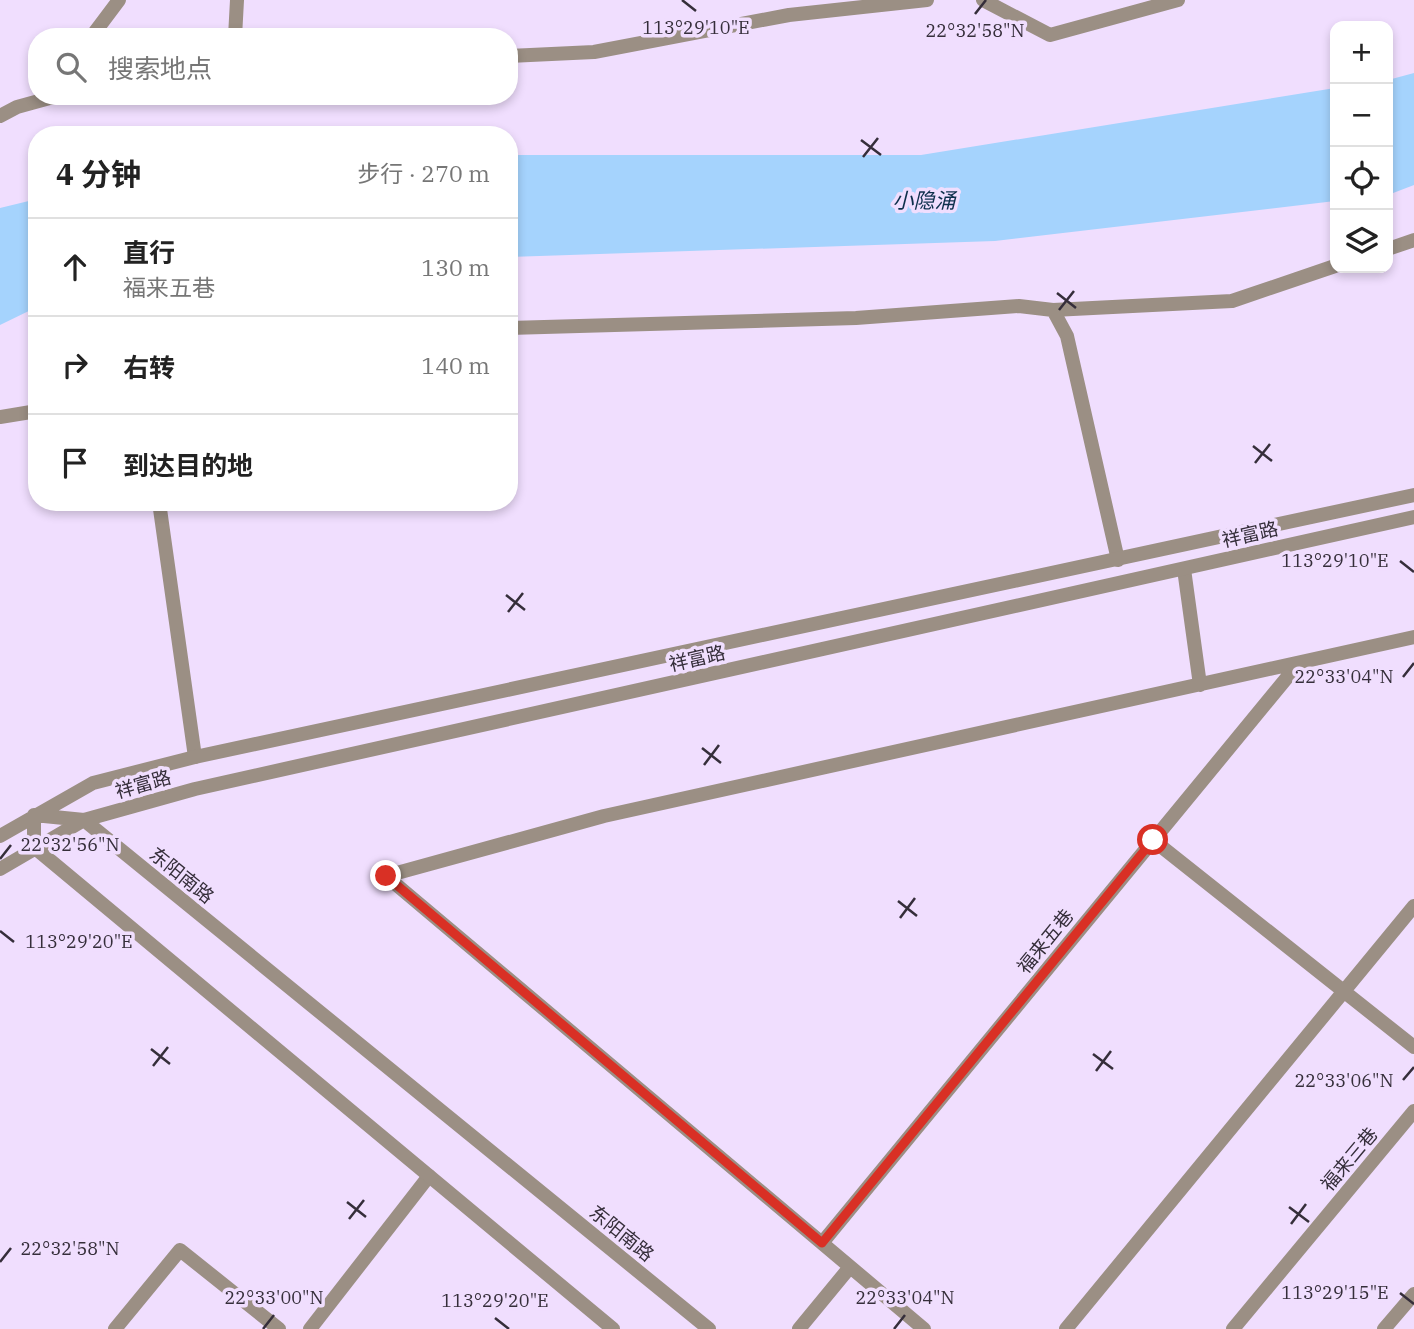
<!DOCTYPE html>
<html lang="zh">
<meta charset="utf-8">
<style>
body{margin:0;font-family:"IBM Plex Serif","Noto Sans SC",serif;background:#f6f6f6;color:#222}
.controls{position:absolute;right:21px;top:21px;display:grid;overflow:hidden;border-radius:14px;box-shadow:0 4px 10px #0003}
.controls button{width:63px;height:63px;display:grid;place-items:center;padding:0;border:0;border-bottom:2px solid #e0e0e0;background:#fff;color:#222;font:35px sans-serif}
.stop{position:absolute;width:21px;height:21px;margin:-16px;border:5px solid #d93025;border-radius:50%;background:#fff}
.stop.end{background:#d93025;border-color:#fff;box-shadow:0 2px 7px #0008}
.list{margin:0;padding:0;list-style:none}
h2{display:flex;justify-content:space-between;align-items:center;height:91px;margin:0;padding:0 28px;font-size:30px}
h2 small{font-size:23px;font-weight:400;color:#767676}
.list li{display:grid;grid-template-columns:46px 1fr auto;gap:21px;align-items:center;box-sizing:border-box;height:98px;padding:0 28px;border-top:2px solid #e0e0e0}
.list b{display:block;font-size:26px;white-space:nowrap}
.list p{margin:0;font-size:23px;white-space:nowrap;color:#767676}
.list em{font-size:23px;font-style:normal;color:#767676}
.icon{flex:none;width:38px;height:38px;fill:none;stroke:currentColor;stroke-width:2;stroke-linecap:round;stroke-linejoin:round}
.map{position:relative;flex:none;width:1414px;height:1329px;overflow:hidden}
.search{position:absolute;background:#fff;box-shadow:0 4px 10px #0003;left:28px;top:28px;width:490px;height:77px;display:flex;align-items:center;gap:18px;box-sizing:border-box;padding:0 24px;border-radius:28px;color:#767676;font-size:26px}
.panel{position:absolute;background:#fff;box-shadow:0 4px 10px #0003;left:28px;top:126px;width:490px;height:385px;border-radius:28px}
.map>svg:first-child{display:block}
.water{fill:#a5d3fd}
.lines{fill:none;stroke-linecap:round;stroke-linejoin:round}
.minor{stroke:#9b8f84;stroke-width:14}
.tertiary{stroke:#9b8f84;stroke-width:14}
.route{stroke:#d93025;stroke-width:9}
.ticks{fill:none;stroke:#352e3a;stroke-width:2.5}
.labels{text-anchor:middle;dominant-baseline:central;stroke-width:7;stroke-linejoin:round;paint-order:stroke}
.street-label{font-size:19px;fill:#352e3a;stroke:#f0defe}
.water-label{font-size:21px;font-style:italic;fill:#0d2f4b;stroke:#f0defe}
.ticks-label{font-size:18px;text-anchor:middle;fill:#352e3a;stroke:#f0defe;stroke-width:7;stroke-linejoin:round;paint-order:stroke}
</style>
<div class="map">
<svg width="1414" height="1329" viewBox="0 0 1414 1329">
<rect width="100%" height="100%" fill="#f0defe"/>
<!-- water -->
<path class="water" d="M1414 73V185L1388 195V80Z
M1335 88V201L995 241 509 257V155H921Z
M37 199V307L0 325V208Z"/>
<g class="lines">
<!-- minor -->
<path class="minor" d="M983 0 1050 35 1178 0
M92 36 119 0
M235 37 237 0
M509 56 594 52 789 15 927 0
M0 116 17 107 57 96
M1388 249 1414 240
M1053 310 1232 301 1335 266
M509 328 856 318 1019 306 1053 310 1067 336 1118 560
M0 417 37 411
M159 502 195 757
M1184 569 1200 685
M1153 840 1414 1047
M822 1243 1299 663
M115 1329 180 1250 279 1329
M310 1329 429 1176
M799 1329 850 1267
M924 1329 386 876 604 816 1414 637
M1066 1329 1414 906
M1233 1329 1414 1111
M1384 1329 1414 1294"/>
<!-- tertiary -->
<path class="tertiary" d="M0 836 93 783 195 757 1414 495
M0 869 84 820 195 789 1414 517
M613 1329 34 847V815L84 820 709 1329"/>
</g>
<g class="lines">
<!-- route -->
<path class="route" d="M386 876 822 1243 1153 840"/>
</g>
<!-- ticks -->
<path class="ticks" d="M682 0 696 11M975 14 986 0M861 140 881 155M863 157 878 138M1057 293 1076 308M1059 310 1074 291M1253 446 1272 461M1255 463 1270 444M1400 561 1414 572M506 595 525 610M508 612 523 593M1403 677 1414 663M702 748 721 763M704 765 719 745M0 859 11 845M898 901 917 916M900 918 915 898M0 931 14 942M151 1049 170 1064M1093 1054 1113 1069M153 1066 168 1047M1096 1071 1111 1051M1403 1080 1414 1067M347 1202 366 1217M1289 1207 1309 1222M349 1219 364 1200M1291 1224 1306 1204M0 1262 11 1248M1400 1293 1414 1304M495 1318 509 1329M263 1329 274 1315M894 1329 905 1315"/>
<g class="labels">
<!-- street labels -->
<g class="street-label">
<text transform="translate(1250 534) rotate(-13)">祥富路</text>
<text transform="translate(697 658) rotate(-13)">祥富路</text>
<text transform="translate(143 784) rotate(-16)">祥富路</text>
<text transform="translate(182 875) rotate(39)">东阳南路</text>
<text transform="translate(1045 941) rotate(-51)">福来五巷</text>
<text transform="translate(1349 1159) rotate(-50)">福来三巷</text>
<text transform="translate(622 1233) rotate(39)">东阳南路</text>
</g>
<!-- water labels -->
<g class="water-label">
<text x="924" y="200">小隐涌</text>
</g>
</g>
<g class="ticks-label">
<text x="696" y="34">113°29'10"E</text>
<text x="975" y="37">22°32'58"N</text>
<text x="1335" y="567">113°29'10"E</text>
<text x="1344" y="683">22°33'04"N</text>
<text x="70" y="851">22°32'56"N</text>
<text x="79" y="948">113°29'20"E</text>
<text x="1344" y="1087">22°33'06"N</text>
<text x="70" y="1255">22°32'58"N</text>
<text x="1335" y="1299">113°29'15"E</text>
<text x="274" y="1304">22°33'00"N</text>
<text x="905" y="1304">22°33'04"N</text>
<text x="495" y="1307">113°29'20"E</text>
</g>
</svg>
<div class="controls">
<button>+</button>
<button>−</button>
<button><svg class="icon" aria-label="locate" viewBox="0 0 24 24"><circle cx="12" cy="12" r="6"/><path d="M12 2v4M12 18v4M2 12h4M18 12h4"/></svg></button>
<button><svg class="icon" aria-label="layers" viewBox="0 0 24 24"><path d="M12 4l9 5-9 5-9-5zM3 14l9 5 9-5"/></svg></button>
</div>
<div class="stop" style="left:1153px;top:840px"></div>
<div class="stop end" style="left:386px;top:876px"></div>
<div class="search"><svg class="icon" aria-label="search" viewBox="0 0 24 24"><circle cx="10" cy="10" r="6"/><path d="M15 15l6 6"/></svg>搜索地点</div>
<section class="panel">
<h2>4 分钟<small>步行 · 270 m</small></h2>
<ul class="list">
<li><svg class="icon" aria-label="ahead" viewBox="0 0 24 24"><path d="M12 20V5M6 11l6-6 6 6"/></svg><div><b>直行</b><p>福来五巷</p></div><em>130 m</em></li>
<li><svg class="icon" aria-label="right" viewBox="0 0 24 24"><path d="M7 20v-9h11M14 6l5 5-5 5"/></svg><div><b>右转</b></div><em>140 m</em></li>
<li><svg class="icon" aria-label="arrive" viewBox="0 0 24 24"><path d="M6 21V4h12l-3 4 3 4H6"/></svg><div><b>到达目的地</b></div></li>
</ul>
</section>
</div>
